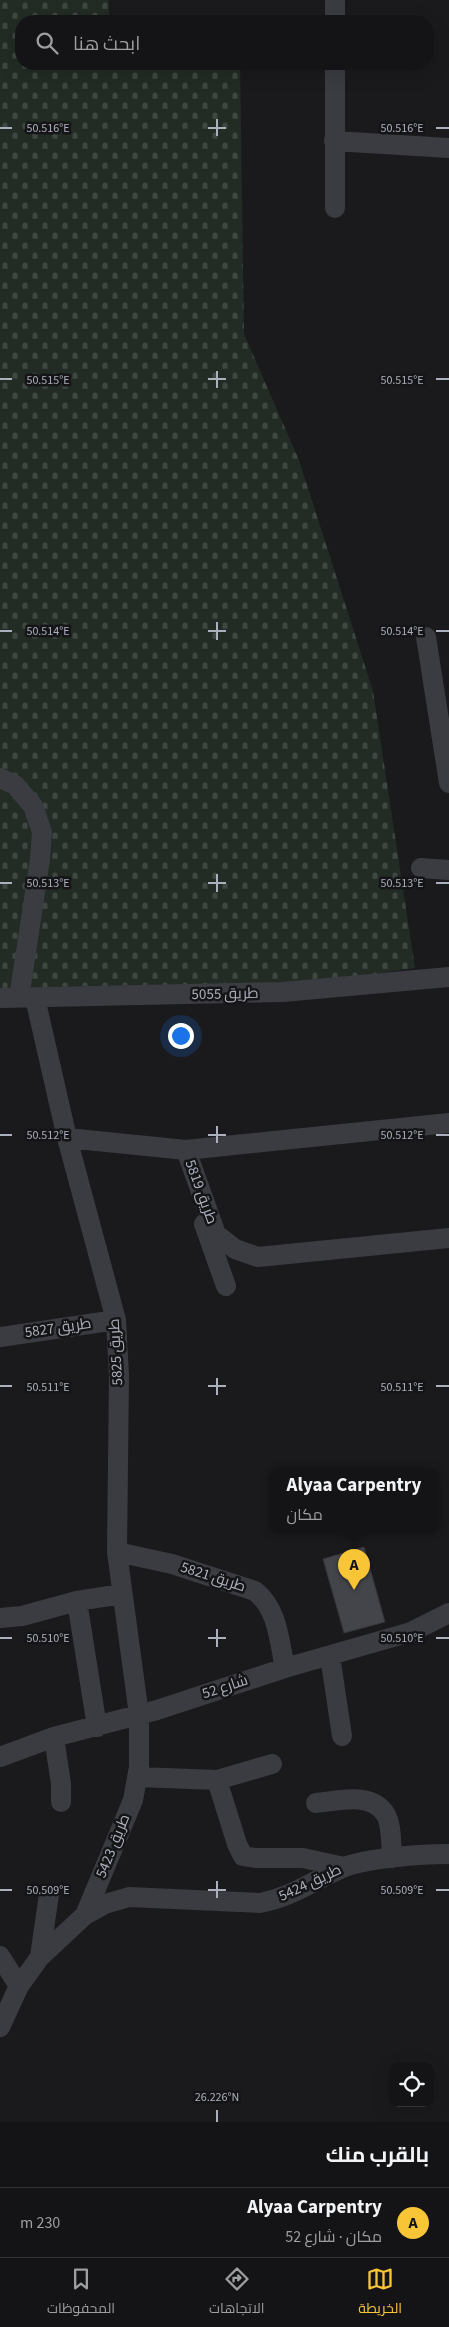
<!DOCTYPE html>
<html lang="ar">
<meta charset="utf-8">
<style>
body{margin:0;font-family:"Source Sans 3",Cairo,sans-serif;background:#212123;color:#f1f3f6;direction:rtl}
.controls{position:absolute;right:15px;bottom:15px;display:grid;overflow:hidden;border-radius:10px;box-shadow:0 5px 20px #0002}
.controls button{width:45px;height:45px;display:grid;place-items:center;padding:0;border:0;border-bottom:1px solid #333335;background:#141416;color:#f1f3f6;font:25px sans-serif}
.you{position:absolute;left:180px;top:1035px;width:18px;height:18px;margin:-12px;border:4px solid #fff;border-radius:50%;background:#1a73e8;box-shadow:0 0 0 8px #1a73e833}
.badge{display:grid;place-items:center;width:32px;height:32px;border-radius:50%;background:#f8c537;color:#111;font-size:16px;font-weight:700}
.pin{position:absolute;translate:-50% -41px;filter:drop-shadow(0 1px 2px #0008)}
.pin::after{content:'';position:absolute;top:26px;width:18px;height:15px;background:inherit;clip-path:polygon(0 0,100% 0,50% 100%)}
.popup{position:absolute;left:269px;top:1468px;width:170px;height:65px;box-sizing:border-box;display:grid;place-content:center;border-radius:10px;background:#141416;filter:drop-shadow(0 1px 4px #0005);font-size:16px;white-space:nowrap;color:#9d9ea1}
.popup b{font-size:19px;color:#f1f3f6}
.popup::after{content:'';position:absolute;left:50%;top:100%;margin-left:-10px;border:10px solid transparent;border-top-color:#141416}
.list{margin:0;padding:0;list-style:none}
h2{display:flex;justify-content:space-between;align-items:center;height:65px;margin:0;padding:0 20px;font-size:21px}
h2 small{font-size:16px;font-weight:400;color:#9d9ea1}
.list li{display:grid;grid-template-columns:32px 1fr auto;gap:15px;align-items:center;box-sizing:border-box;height:70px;padding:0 20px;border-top:1px solid #333335}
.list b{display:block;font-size:19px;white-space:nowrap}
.list p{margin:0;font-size:16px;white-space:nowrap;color:#9d9ea1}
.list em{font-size:16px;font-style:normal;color:#9d9ea1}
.icon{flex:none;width:28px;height:28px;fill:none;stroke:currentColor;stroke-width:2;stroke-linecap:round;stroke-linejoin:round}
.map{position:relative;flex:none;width:449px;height:2122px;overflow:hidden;direction:ltr}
.search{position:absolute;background:#141416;box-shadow:0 5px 20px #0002;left:15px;right:15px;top:15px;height:55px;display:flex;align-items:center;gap:12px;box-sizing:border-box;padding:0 18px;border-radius:20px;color:#9d9ea1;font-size:19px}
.sheet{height:135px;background:#141416}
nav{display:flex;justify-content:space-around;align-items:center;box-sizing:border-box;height:70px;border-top:1px solid #333335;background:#141416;font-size:14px;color:#9d9ea1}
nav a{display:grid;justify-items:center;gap:2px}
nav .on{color:#f8c537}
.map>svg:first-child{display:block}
.cemetery{fill:url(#cemetery-stones)}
.building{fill:#44454a;stroke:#353439}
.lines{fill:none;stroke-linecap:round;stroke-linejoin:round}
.minor{stroke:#3b3c42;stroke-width:20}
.ticks{fill:none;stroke:#acb0bc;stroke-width:2}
.labels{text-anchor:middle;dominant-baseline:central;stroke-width:5;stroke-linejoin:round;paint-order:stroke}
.street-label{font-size:15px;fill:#acb0bc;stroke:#151518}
.ticks-label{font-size:12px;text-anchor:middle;fill:#acb0bc;stroke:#151518;stroke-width:5;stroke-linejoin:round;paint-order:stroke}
</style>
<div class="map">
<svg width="449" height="2122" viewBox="0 0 449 2122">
<defs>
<pattern id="cemetery-stones" width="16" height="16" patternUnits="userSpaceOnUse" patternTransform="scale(1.25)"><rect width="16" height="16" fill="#222b24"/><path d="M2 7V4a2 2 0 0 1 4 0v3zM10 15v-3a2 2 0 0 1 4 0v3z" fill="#3f4742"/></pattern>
</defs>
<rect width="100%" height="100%" fill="#1a1a1d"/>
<!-- cemetery -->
<path class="cemetery" d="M0 0H109V21H21V64H240L244 334 299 460 373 691 415 968 319 982 0 988Z"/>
<!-- building -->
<path class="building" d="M364 1547 385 1622 344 1633 323 1559Z"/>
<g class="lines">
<!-- minor -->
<path class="minor" d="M335 21V0
M334 141 449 148
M335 208V64
M426 637 449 783
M0 778 15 785 33 806 42 832 40 859 19 998
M421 868 449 870
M0 998 283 992 449 977
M67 1138 186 1150 216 1234 235 1249 258 1257 449 1238
M186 1150 449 1123
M204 1224 226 1286
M0 1337 116 1320
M117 1552 172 1564 255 1591C278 1609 279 1640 285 1668
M77 1601 97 1727
M0 1618 22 1616 77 1601 122 1594
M330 1656 342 1736
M54 1737 61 1784V1802
M0 1757 54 1737 157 1710 285 1668 411 1632 449 1613
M138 1777 217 1780 237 1844 243 1856 255 1858H303L344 1867
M217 1780 272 1764
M316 1803C339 1801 372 1791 386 1815 392 1826 391 1846 392 1858
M85 1915 105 1904 129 1897 260 1903C292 1897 313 1881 342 1868 365 1858 423 1854 449 1854
M0 1956 19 1986
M40 1957 49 1894
M0 2027 19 1986 40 1957 85 1915 133 1800 139 1767V1715L117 1552 119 1375 116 1320 67 1138 35 998"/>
</g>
<!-- ticks -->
<path class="ticks" d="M217 119V136M0 128H12M208 128H226M436 128H449M217 371V388M0 379H12M208 379H226M436 379H449M217 622V640M0 631H12M208 631H226M436 631H449M217 874V892M0 883H12M208 883H226M436 883H449M217 1126V1143M0 1135H12M208 1135H226M436 1135H449M217 1378V1395M0 1386H12M208 1386H226M436 1386H449M217 1629V1647M0 1638H12M208 1638H226M436 1638H449M217 1881V1898M0 1890H12M208 1890H226M436 1890H449M217 2110V2122"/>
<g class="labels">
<!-- street labels -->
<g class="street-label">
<text transform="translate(225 994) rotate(-1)">طريق 5055</text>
<text transform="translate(201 1192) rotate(70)">طريق 5819</text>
<text transform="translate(58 1328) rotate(-8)">طريق 5827</text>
<text transform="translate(116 1352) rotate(-93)">طريق 5825</text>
<text transform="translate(213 1577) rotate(18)">طريق 5821</text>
<text transform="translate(225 1687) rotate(-18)">شارع 52</text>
<text transform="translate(113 1846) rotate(-68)">طريق 5423</text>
<text transform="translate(310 1883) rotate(-25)">طريق 5424</text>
</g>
</g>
<g class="ticks-label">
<text x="402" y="132">50.516°E</text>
<text x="48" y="132">50.516°E</text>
<text x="402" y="384">50.515°E</text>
<text x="48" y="384">50.515°E</text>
<text x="402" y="635">50.514°E</text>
<text x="48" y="635">50.514°E</text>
<text x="48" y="887">50.513°E</text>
<text x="402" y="887">50.513°E</text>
<text x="48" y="1139">50.512°E</text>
<text x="402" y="1139">50.512°E</text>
<text x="48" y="1391">50.511°E</text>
<text x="402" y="1391">50.511°E</text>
<text x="48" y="1642">50.510°E</text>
<text x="402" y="1642">50.510°E</text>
<text x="48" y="1894">50.509°E</text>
<text x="402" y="1894">50.509°E</text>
<text x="217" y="2101">26.226°N</text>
</g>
</svg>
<div class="controls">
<button><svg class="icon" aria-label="locate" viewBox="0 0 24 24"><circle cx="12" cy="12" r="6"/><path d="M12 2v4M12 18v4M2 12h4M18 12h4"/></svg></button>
</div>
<div class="you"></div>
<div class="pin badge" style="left:354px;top:1590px">A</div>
<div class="popup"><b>Alyaa Carpentry</b>مكان</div>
<div class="search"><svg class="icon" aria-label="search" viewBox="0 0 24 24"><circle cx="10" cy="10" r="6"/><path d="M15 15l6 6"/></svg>ابحث هنا</div>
</div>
<section class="sheet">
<h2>بالقرب منك<small></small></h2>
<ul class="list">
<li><span class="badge">A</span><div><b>Alyaa Carpentry</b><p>مكان · شارع 52</p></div><em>230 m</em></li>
</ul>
</section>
<nav>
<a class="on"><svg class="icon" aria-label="map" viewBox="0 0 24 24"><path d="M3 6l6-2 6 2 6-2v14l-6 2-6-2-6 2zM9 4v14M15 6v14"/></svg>الخريطة</a>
<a><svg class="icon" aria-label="directions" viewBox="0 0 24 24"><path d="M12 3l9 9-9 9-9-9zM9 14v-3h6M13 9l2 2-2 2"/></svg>الاتجاهات</a>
<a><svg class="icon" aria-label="saved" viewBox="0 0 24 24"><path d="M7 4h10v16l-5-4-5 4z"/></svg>المحفوظات</a>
</nav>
